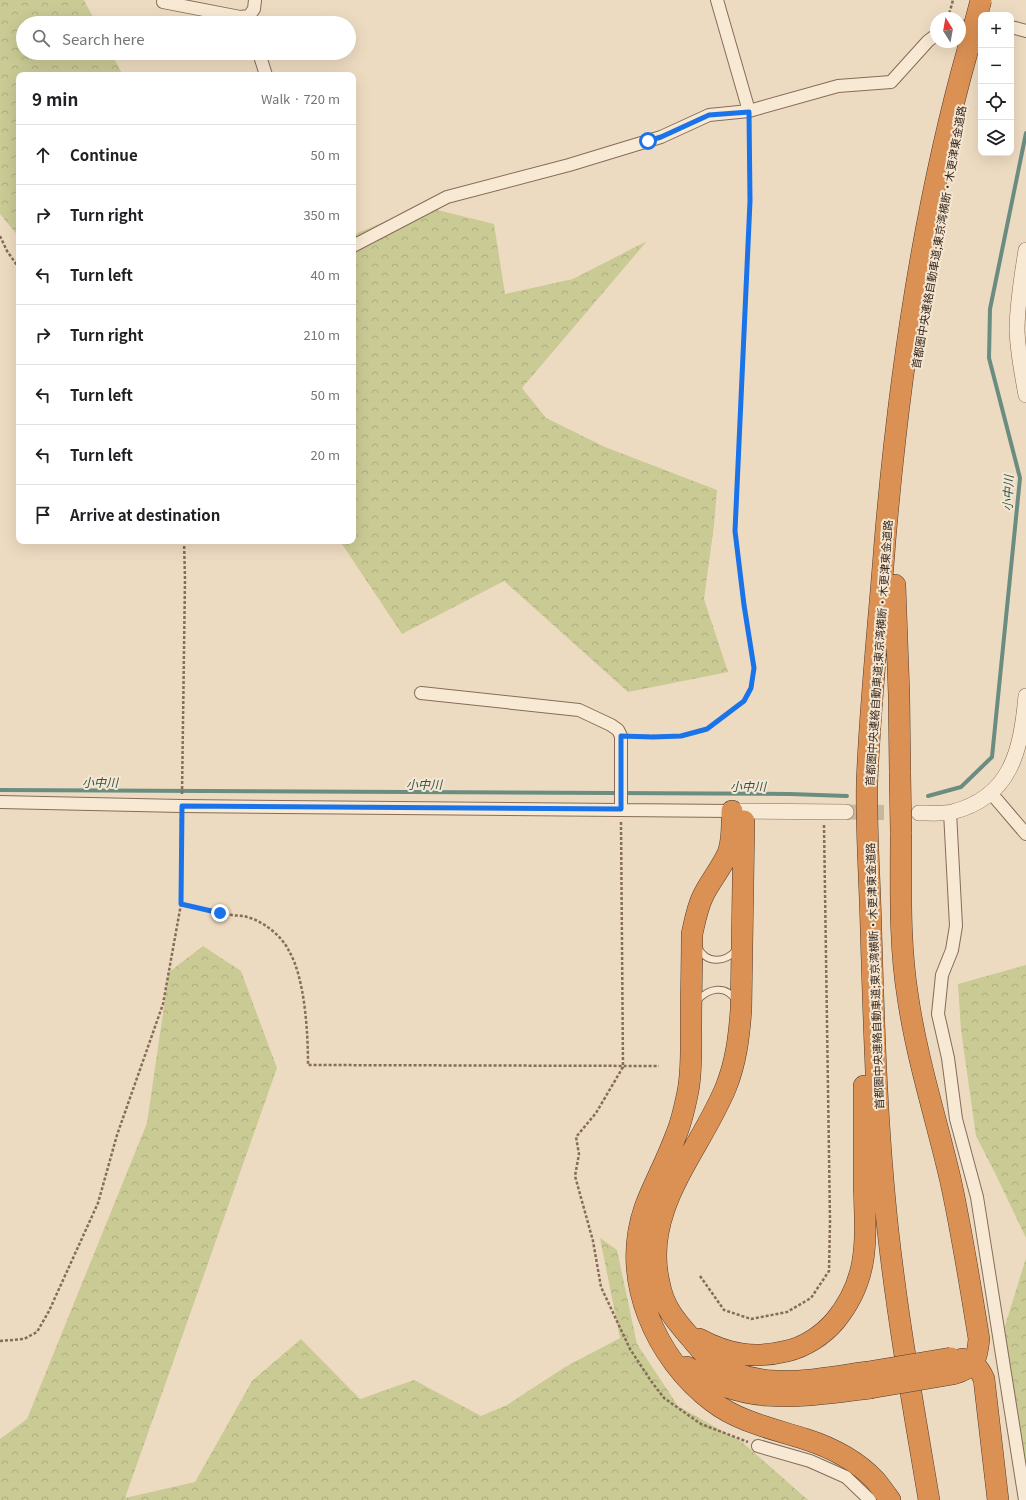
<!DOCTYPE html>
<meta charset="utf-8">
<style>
body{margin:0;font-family:Georgia,"Noto Sans JP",serif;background:#f6f6f6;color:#202124}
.controls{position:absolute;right:12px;top:12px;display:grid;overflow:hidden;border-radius:8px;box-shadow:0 4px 16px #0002}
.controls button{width:36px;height:36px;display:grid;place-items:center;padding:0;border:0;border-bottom:1px solid #e0e0e0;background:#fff;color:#202124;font:20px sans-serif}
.compass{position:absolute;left:930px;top:12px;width:36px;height:36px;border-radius:50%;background:#fff;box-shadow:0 4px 16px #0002;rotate:349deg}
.stop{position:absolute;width:12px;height:12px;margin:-9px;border:3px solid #1a73e8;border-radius:50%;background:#fff}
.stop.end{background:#1a73e8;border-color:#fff;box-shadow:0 1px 4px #0008}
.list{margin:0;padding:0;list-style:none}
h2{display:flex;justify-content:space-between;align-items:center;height:52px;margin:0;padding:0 16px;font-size:17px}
h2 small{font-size:13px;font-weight:400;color:#757577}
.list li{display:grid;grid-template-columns:26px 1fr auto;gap:12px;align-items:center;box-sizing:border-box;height:60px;padding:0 16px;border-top:1px solid #e0e0e0}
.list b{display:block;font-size:15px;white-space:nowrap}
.list em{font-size:13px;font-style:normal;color:#757577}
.icon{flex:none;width:22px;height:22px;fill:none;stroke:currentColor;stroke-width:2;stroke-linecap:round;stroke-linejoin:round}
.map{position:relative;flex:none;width:1026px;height:1500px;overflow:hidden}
.search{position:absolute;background:#fff;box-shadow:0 4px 16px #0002;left:16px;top:16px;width:340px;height:44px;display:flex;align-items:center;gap:10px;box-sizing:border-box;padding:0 14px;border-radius:22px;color:#757577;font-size:15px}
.panel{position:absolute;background:#fff;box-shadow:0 4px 16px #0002;left:16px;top:72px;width:340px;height:472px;border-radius:8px}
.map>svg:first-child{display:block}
.forest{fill:url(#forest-crowns)}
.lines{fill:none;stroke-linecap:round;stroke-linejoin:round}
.stream{stroke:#6b8d81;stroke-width:4}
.tertiary-tunnel{stroke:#c8b7a0;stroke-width:15;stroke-dasharray:15 8;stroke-linecap:butt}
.service-casing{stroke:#866c59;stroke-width:8}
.minor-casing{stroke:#866c59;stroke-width:14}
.tertiary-casing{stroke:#866c59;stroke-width:16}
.motorway-casing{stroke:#533b2d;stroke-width:22}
.path{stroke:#866c59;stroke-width:2.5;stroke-dasharray:3 2;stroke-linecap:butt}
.service{stroke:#f8e9d4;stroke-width:6}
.minor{stroke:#f8e9d4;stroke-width:12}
.tertiary{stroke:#f8e9d4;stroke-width:15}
.motorway{stroke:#db9153;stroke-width:21}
.motorway-bridge-casing{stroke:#533b2d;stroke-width:22;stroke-linecap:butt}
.motorway-bridge{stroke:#db9153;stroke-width:21}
.route{stroke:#1a73e8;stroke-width:5}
.labels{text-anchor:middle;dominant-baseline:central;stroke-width:4;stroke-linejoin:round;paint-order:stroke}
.street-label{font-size:11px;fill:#36261d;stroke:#f4e6d0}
.water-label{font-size:12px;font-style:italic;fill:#2d554e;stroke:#f4e6d0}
</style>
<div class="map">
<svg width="1026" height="1500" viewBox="0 0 1026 1500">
<defs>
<pattern id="forest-crowns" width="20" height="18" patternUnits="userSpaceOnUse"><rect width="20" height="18" fill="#caca95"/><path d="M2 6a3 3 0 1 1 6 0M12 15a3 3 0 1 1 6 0" fill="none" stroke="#aead80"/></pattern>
</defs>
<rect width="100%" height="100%" fill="#eddbc1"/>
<!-- forest -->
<path class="forest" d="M0 0H84L96 23H23V53H111L123 75H19V237L0 214Z
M421 206 494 224 505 294 573 279 647 241 522 388 546 418 605 447 717 490 714 525 704 599 728 672 628 692 504 581 402 634 340 541H353V235Z
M203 946 241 971 277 1068 125 1498 195 1482 252 1381 301 1339 360 1399 414 1380 481 1416 507 1405 565 1367 620 1338 600 1238 617 1250 637 1344 678 1406 742 1442 808 1500H0V1439L27 1419 147 1123 169 972Z
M1026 965V1238L994 1171 976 1136 961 1030 958 984Z
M1026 1258V1470L1000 1342Z"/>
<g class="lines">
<!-- stream -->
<path class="stream" d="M0 790 790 794 847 796
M928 796 961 787 992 757 1020 478 989 358 990 309 1026 133"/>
<!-- tertiary-tunnel -->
<path class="tertiary-tunnel" d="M846 812 909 813"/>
<defs>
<path id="service" d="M698 947C706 964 725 963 736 950
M697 1001C708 988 726 984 736 1001"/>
<path id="minor" d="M717 0 749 111
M163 2 240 17 249 16 254 9 255 0
M960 27 980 25
M1011 27 1026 31
M259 53 266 75
M353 246 447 197 569 165 661 137 709 115 749 111 838 86 891 82 928 41 936 35
M421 693 579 710 611 725 618 730 621 736V809
M991 793 1026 834
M0 802 181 806 732 811
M950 812 956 926 952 950 942 975 938 1014 948 1058 956 1119 977 1197 1025 1500
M758 1446 810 1461 846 1477 870 1500"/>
<path id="tertiary" d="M1026 250C1022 276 1017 304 1017 331 1018 352 1022 374 1026 395
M732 811 846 812
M919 813C929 813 942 814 952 812 1012 797 1021 749 1026 696"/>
<path id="motorway" d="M895 585 899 695 900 773
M732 811C732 825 733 840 728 853 721 869 710 881 703 896 697 908 695 921 692 934 692 965 691 996 691 1027 691 1048 692 1070 688 1091 685 1106 682 1121 676 1135 667 1160 654 1183 645 1207 620 1279 655 1358 713 1402 739 1422 774 1429 805 1439 830 1447 857 1461 875 1480 880 1486 885 1493 890 1500
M744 821 741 1010C739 1037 736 1062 726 1087 700 1151 642 1208 659 1282 661 1293 665 1304 671 1313 676 1321 683 1329 690 1337 696 1344 703 1353 710 1359 755 1394 817 1379 868 1372
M901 832C901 887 899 943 908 998 917 1059 936 1118 950 1178 962 1232 970 1285 979 1339 977 1361 974 1368 953 1374
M699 1339C729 1355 754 1359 787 1351 805 1347 823 1335 835 1321 872 1276 865 1235 864 1180 864 1149 864 1117 864 1086
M962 1359C974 1362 979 1368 984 1379L998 1500
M687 1367C748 1408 803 1396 870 1388
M929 1500C914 1411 898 1321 888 1231 877 1131 874 1031 871 930 870 882 866 832 867 783 870 703 879 622 885 541 899 376 923 209 968 49"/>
</defs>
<!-- service casing -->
<use href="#service" class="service-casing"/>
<!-- minor casing -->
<use href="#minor" class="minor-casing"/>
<!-- tertiary casing -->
<use href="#tertiary" class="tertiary-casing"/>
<!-- motorway casing -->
<use href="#motorway" class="motorway-casing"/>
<!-- path -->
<path class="path" d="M948 18 953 0
M0 236 7 251 19 268
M632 736H681L707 729 744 701 751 688 754 668 744 605 735 531 750 201 749 122
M182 794 185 579 184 541
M621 822 623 1067 596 1113 576 1137 579 1154 575 1176 593 1241 601 1287 630 1349 651 1381 664 1398 701 1424 748 1442
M181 904C198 908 215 912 232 915 237 916 242 915 247 917 263 921 282 936 289 951 305 978 308 1033 308 1065L659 1066
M700 1276 724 1310 751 1319 787 1312 811 1298 829 1271 830 1221 824 825
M0 1341 24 1339 37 1332 49 1311 98 1203 117 1135 163 1004 181 904V817"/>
<!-- service -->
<use href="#service" class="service"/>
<!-- minor -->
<use href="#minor" class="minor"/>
<!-- tertiary -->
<use href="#tertiary" class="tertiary"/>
<!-- motorway -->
<use href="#motorway" class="motorway"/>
<defs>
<path id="motorway-bridge" d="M968 49 981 0
M900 773 901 832
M868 1372 951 1358
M870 1388 953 1374"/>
</defs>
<!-- motorway-bridge casing -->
<use href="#motorway-bridge" class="motorway-bridge-casing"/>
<!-- motorway-bridge -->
<use href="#motorway-bridge" class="motorway-bridge"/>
</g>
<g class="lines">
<!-- route -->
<path class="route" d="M220 913 181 904 182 806 621 809V736L653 737 681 736 707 729 744 701 751 688 754 668 744 605 735 531 750 201 749 112 709 115 661 137 648 141"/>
</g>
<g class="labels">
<!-- street labels -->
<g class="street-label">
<text transform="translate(938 237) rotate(-80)">首都圏中央連絡自動車道;東京湾横断・木更津東金道路</text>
<text transform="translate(878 653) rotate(-86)">首都圏中央連絡自動車道;東京湾横断・木更津東金道路</text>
<text transform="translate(874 976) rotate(-92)">首都圏中央連絡自動車道;東京湾横断・木更津東金道路</text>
</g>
<!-- water labels -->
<g class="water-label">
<text transform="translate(1007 493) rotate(-88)">小中川</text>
<text x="100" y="781">小中川</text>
<text x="424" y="783">小中川</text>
<text x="748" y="785">小中川</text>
</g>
</g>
</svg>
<div class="controls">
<button>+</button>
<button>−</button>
<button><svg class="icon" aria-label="locate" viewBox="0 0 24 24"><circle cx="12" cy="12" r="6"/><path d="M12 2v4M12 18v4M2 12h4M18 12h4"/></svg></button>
<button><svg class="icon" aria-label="layers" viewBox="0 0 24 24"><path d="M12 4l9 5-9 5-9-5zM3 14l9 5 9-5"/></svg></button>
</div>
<svg class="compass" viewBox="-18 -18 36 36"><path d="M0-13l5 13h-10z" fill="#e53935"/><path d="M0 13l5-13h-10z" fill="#757577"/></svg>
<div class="stop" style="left:648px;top:141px"></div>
<div class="stop end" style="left:220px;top:913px"></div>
<div class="search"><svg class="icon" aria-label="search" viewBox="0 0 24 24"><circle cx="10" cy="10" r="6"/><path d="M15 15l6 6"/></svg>Search here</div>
<section class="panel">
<h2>9 min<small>Walk · 720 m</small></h2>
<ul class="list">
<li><svg class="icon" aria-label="ahead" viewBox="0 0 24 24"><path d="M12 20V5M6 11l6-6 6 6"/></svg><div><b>Continue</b></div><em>50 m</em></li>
<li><svg class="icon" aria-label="right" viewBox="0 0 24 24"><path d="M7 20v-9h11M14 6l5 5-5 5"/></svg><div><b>Turn right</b></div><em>350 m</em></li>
<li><svg class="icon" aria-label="left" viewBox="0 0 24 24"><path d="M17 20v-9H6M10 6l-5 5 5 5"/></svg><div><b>Turn left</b></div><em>40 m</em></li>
<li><svg class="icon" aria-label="right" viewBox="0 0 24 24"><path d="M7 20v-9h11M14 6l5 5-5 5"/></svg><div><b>Turn right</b></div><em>210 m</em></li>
<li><svg class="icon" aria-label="left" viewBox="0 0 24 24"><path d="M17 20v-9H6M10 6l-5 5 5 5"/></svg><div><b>Turn left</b></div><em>50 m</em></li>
<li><svg class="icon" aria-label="left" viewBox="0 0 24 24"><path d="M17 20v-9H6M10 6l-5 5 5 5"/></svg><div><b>Turn left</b></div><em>20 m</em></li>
<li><svg class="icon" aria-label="arrive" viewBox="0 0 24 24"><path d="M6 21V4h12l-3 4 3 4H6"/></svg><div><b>Arrive at destination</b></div></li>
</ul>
</section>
</div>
